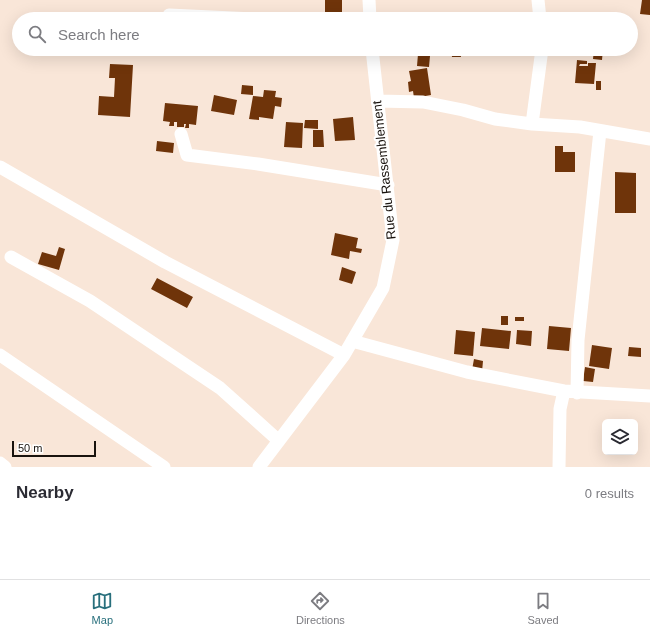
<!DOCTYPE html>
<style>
body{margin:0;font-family:Arial,sans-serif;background:#f2f2f3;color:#2b2b33}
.controls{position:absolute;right:12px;bottom:12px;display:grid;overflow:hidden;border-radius:6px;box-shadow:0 4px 16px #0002}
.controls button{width:36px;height:36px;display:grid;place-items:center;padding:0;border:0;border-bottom:1px solid #e1e1e2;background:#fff;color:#2b2b33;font:20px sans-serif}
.scale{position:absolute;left:12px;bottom:10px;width:84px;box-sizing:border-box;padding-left:4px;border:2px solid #19130e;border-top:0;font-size:11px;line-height:14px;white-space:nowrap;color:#19130e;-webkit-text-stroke:3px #fff;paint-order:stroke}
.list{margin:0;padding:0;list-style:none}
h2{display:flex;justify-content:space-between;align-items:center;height:52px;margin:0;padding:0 16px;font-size:17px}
h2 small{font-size:13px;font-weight:400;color:#7c7c81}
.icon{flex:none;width:22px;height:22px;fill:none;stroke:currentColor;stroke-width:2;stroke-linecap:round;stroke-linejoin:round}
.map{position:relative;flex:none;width:650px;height:467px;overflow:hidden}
.search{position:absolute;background:#fff;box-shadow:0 4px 16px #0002;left:12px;right:12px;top:12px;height:44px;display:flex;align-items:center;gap:10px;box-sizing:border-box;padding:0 14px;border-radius:22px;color:#7c7c81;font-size:15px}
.sheet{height:112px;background:#fff}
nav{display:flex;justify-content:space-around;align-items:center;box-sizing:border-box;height:56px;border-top:1px solid #e1e1e2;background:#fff;font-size:11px;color:#7c7c81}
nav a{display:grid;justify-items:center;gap:2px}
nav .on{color:#286f7c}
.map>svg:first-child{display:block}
.building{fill:#6f340a}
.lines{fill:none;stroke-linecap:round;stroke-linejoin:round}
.minor{stroke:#fff;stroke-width:13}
.labels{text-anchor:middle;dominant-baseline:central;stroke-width:4;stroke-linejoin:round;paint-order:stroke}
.street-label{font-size:13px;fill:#19130e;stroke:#fff}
</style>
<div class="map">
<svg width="650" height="467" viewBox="0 0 650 467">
<rect width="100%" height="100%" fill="#f9e6d8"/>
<!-- building -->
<path class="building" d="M325 0H342V13L325 14Z
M642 0H650V15L640 14Z
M423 49H446V53L438 52V55H428V50H423Z
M451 49H460L461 57H452Z
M489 49H512V54L489 51Z
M594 49H603L602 60 593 59Z
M418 54 430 56 429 67 417 66Z
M577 60 587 61V64H580L579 66H588V63H596L594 84 575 83Z
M110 64 133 65 130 117 98 115 99 96 114 97 115 78H109Z
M427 68 431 95 414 98 413 91 409 92 408 82 411 81 409 71Z
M596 81H601V90H596Z
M242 85 253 86V95L241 94Z
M264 90 276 91 275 97 282 98 281 107 275 106 273 119 259 117V120L249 119 253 96 263 97Z
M214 95 237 100 234 115 211 111Z
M165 103 198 106 196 125 189 124V128H185L186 124H184V127H177V122H174V126H169L170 122 163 121Z
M353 117 355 140 335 141 333 119Z
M305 120H318V129L304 128Z
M286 122 303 123 302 148 284 147Z
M313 130H323L324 147H313Z
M157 141 174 143 173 153 156 151Z
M555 146H563V152H575V172H555Z
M615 172 636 173V213H615Z
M335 233 358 238 356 248 362 249 361 253 350 251 349 259 331 255Z
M59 247 65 249 59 270 38 264 42 252 56 256Z
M342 267 356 272 352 284 339 280Z
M157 278 193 297 187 308 151 289Z
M501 316H508V325H501Z
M515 317H524V321H515Z
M549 326 571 328 569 351 547 349Z
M482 328 511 331 509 349 480 346Z
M456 330 475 332 473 356 454 354Z
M517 330 532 331 531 346 516 344Z
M592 345 612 348 609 369 589 366Z
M629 347 641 348V357L628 356Z
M474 359 483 361 482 372 472 370Z
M585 367 595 369 593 382 583 381Z"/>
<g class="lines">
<!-- minor -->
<path class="minor" d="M369 0 370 19
M538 0 540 19
M169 15 254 19
M378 101 423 102 463 110 495 119 532 124 580 127 650 139
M532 124 542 49
M181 134 187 155 258 164 388 185
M0 167 165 262 344 355
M11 257 90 301 220 388 279 441
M352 341 467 372 564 391 650 396
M0 355 164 467
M577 393 578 340 600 131
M0 463 5 467
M259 467 344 355 383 288 393 240 372 49
M559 467 560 409 564 391"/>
</g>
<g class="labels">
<!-- street labels -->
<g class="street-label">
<text transform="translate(384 170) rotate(-96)">Rue du Rassemblement</text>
</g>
</g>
</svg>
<div class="controls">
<button><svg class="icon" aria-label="layers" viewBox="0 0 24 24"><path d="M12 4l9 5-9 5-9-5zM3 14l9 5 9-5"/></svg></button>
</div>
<div class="scale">50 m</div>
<div class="search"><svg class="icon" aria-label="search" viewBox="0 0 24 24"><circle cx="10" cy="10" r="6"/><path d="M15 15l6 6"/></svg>Search here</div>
</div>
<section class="sheet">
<h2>Nearby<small>0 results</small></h2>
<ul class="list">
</ul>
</section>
<nav>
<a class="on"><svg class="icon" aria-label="map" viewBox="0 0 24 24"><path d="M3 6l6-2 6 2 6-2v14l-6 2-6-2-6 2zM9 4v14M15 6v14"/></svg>Map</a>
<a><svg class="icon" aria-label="directions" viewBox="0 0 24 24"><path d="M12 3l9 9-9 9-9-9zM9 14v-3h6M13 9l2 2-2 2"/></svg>Directions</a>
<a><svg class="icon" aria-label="saved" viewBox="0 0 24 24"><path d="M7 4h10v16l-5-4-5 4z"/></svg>Saved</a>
</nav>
